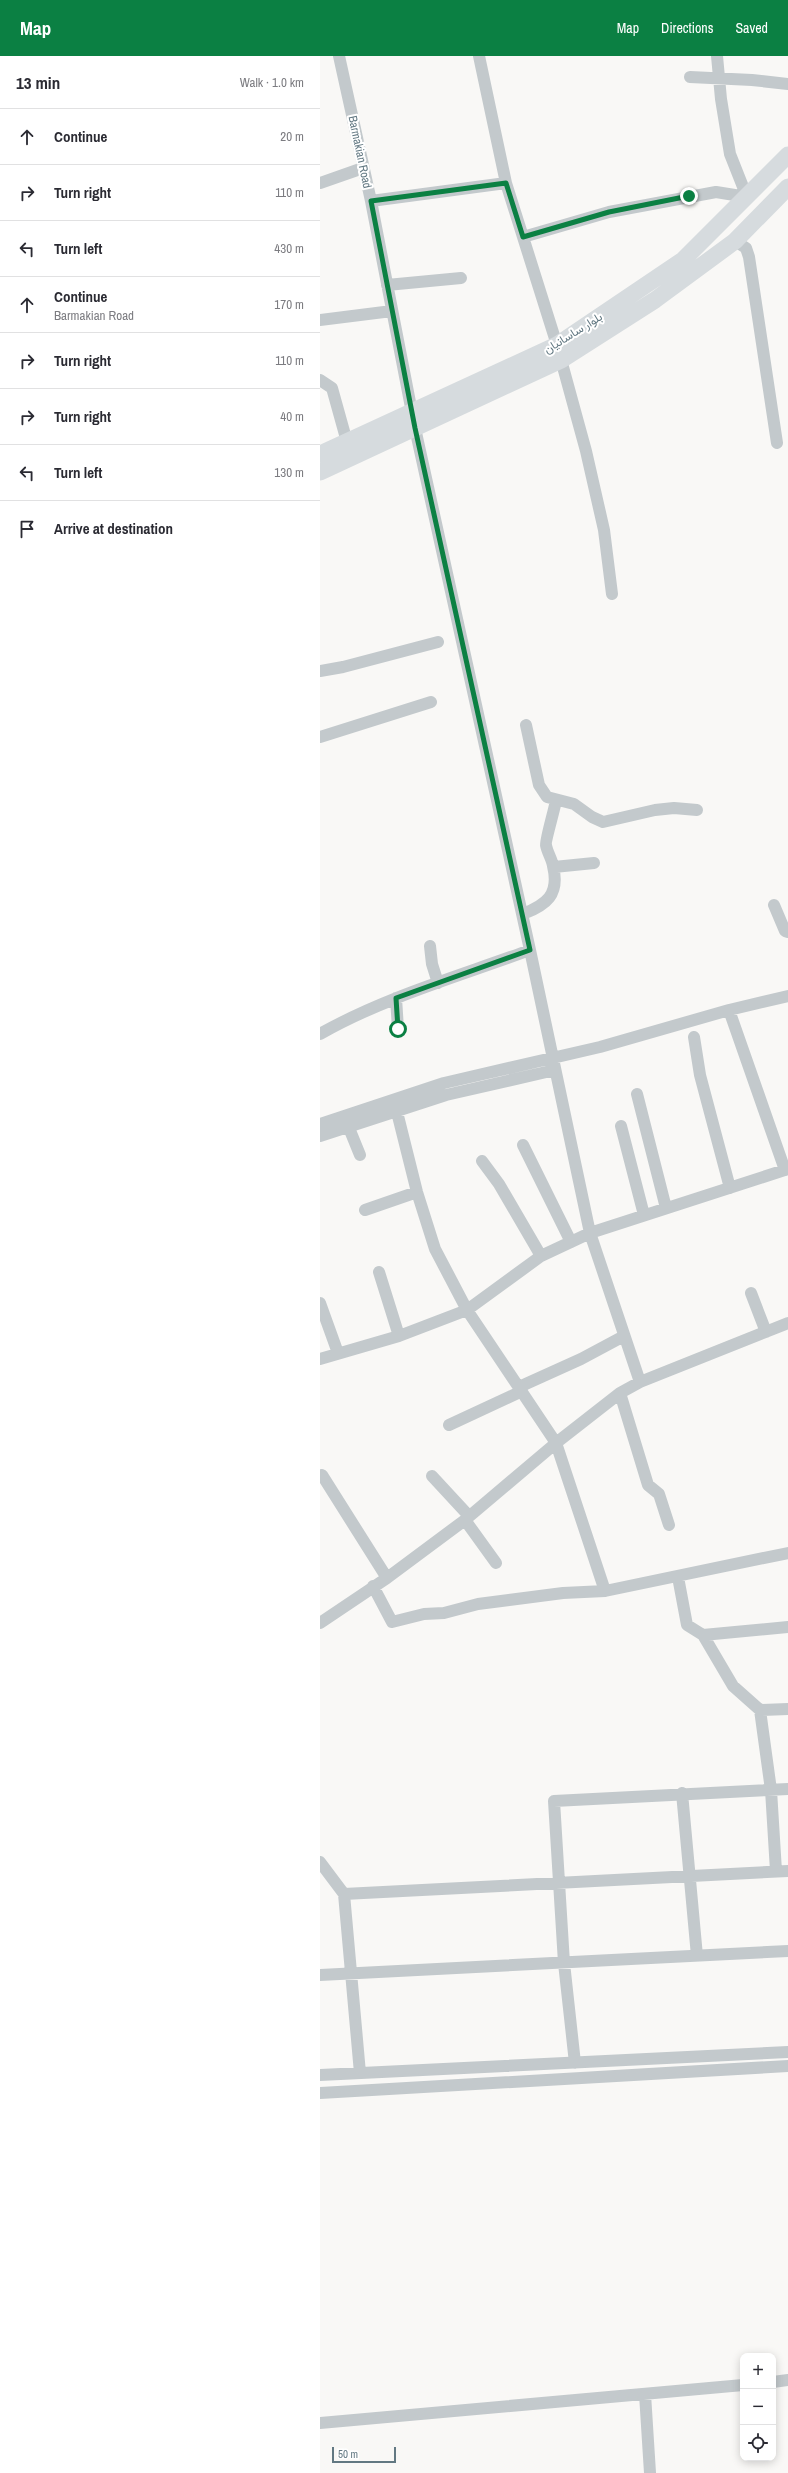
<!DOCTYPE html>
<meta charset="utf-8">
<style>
body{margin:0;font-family:"Archivo Narrow",Vazirmatn,sans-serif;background:#f7f7f7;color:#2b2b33}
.controls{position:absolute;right:12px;bottom:12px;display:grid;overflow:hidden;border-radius:8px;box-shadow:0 2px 10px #0003}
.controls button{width:36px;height:36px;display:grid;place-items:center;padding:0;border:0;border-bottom:1px solid #e1e1e2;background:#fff;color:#2b2b33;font:20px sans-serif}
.scale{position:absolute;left:12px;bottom:10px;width:64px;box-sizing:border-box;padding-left:4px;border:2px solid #627882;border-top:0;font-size:11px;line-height:14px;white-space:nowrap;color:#627882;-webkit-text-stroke:3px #fff;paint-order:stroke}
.stop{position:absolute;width:12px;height:12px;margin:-9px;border:3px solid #0b8043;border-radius:50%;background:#fff}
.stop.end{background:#0b8043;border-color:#fff;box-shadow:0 1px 4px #0008}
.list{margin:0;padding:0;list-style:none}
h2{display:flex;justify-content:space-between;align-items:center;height:52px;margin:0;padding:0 16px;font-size:17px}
h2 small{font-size:13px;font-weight:400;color:#7c7c81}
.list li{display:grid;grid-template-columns:26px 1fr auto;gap:12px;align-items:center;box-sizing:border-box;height:56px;padding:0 16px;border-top:1px solid #e1e1e2}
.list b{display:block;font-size:15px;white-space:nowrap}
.list p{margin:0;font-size:13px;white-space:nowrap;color:#7c7c81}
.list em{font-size:13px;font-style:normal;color:#7c7c81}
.icon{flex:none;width:22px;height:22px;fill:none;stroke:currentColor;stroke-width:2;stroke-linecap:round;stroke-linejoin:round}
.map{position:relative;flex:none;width:468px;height:2417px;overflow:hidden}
header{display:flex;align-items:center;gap:24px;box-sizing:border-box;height:56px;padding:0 20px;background:#0b8043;color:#fff}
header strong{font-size:19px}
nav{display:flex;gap:22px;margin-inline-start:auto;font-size:14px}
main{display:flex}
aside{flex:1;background:#fff}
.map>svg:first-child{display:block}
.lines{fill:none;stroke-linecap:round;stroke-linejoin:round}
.minor{stroke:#c3c9cc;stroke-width:12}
.highway{stroke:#d6dbde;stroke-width:17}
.route{stroke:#0b8043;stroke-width:5}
.labels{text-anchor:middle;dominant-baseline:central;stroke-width:4;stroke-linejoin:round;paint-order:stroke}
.street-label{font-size:12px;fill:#627882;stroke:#fff}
</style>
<header>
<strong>Map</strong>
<nav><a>Map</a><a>Directions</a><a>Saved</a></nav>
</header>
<main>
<aside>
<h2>13 min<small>Walk · 1.0 km</small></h2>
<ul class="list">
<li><svg class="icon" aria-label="ahead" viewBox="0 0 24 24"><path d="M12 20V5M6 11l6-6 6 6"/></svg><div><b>Continue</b></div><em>20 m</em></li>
<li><svg class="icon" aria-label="right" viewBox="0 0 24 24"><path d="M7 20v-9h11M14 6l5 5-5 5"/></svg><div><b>Turn right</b></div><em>110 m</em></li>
<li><svg class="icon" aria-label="left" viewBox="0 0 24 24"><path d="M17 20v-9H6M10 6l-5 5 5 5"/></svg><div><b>Turn left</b></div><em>430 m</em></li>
<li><svg class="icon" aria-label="ahead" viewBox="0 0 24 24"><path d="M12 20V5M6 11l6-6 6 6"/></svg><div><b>Continue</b><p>Barmakian Road</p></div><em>170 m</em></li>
<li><svg class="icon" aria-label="right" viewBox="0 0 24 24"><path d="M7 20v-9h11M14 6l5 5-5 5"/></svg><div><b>Turn right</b></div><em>110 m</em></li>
<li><svg class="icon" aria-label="right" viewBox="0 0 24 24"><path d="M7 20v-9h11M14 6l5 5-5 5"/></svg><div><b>Turn right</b></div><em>40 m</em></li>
<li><svg class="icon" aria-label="left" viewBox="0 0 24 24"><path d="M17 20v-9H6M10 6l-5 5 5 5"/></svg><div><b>Turn left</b></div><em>130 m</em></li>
<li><svg class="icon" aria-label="arrive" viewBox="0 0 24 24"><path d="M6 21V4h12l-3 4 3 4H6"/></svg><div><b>Arrive at destination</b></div></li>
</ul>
</aside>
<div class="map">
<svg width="468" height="2417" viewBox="0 0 468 2417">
<rect width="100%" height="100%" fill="#f9f8f6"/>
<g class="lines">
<!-- minor -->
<path class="minor" d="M19 0 51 145 95 372 210 894 270 1177 320 1326
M159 0 186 127 237 289 266 395 284 474 292 538
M397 0 401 43 410 98 427 141
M370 21 432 24 468 28
M0 127 43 112
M51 145 186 127
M203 181 289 156 396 136 427 141
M415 185 426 192 429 201 457 387
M67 229 141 222
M0 264 72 255
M0 324 12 332 27 386
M0 615 23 611 118 586
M206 669 219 729 227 741 254 748 272 761 283 766 335 754 354 752 377 754
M0 681 111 646
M234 811 274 807
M454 849 465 875 468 876
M203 858C226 849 240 839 233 810 232 803 227 796 226 789 225 785 235 752 236 744
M110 890 112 908 118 927
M76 942 78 973
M409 954 465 1114
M0 978C65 941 140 920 210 894
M374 981 380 1019 410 1132
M317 1038 346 1152
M77 1056 97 1136 115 1193 147 1254 236 1387 285 1535
M0 1068 124 1027 280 991 409 954 468 940
M301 1070 324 1159
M29 1072 40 1099
M0 1080 126 1039 235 1014
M203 1089 251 1186
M162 1105 179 1128 221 1200
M45 1154 97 1136
M59 1216 79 1280
M431 1237 446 1276
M0 1247 18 1297
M0 1303 79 1280 147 1254 221 1200 270 1177 468 1113
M199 1331 261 1303 304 1280
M300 1337 328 1429 339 1438 349 1469
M129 1369 202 1335
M2 1419 67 1522
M112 1420 149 1460
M145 1464 176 1507
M358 1521 367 1569 383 1579 413 1630 440 1654 451 1734 456 1815
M53 1530 72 1566 104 1558 124 1557 158 1548 243 1537 285 1535 468 1497
M0 1567 67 1522 145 1464 236 1387 300 1337 320 1326 468 1267
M383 1579 468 1571
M440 1654 468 1653
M362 1737 377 1900
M0 1806 24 1838 40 2017
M24 1838 468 1815
M0 1919 468 1895
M255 2007 244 1907 234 1745 468 1733
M0 2019 468 1996
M0 2037 468 2010
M453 2326 468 2324
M325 2338 330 2417
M0 2367 423 2329"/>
<!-- highway -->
<path class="highway" d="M0 398 237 289 363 204 468 99
M0 416 241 304 335 244 415 185 468 131"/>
</g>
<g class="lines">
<!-- route -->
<path class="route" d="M78 973 76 942 210 894 95 372 51 145 186 127 203 181 289 156 369 140"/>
</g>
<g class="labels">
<!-- street labels -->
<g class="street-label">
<text transform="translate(40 96) rotate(78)">Barmakian Road</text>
<text transform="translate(253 277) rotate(-32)">بلوار ساسانیان</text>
</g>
</g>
</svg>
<div class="controls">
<button>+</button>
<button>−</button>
<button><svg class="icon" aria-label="locate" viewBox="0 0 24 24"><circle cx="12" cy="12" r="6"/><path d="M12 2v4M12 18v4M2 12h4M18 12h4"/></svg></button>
</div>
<div class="scale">50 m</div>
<div class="stop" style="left:78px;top:973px"></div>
<div class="stop end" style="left:369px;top:140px"></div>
</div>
</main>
